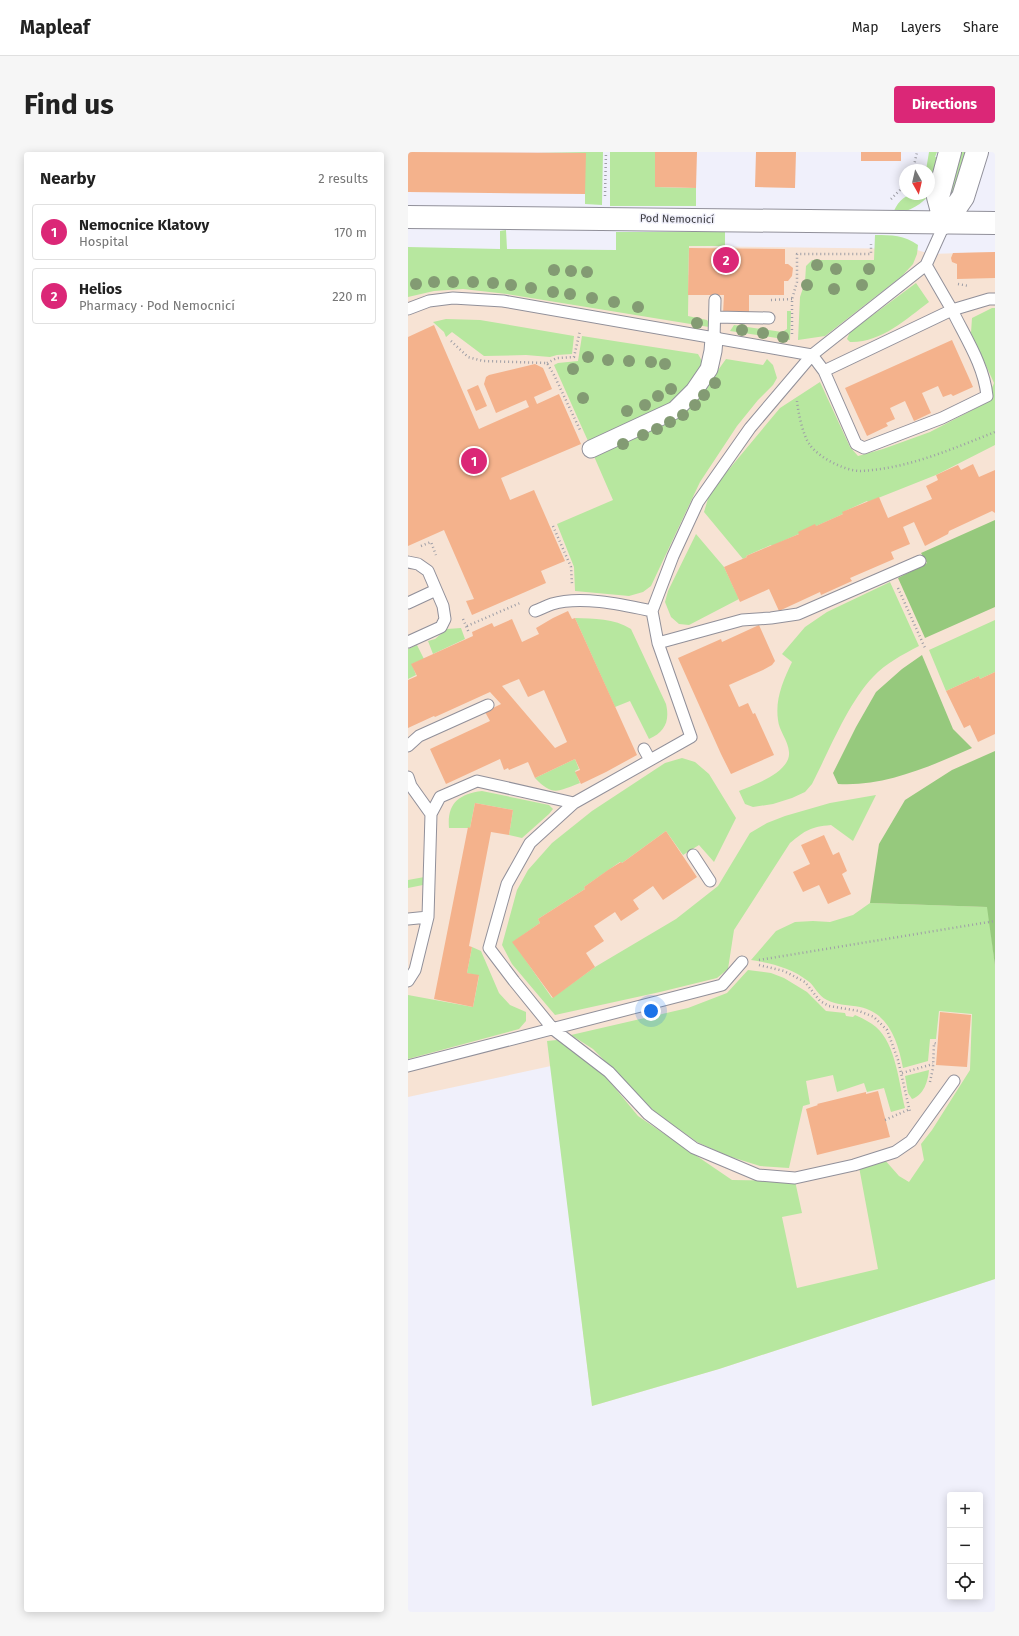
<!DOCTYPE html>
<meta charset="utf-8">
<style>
body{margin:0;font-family:"Fira Sans",sans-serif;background:#f6f6f6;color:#222}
.controls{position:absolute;right:12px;bottom:12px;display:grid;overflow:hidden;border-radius:4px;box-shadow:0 2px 10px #0003}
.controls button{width:36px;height:36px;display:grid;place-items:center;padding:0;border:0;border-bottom:1px solid #e0e0e0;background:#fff;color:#222;font:20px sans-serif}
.compass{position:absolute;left:491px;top:12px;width:36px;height:36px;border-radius:50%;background:#fff;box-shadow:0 2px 10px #0003;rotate:172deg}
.you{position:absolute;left:243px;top:859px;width:14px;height:14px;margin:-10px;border:3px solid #fff;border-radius:50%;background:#1a73e8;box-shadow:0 0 0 6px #1a73e833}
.badge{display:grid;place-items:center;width:26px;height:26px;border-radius:50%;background:#db2777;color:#fff;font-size:13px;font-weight:700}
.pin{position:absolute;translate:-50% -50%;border:2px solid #fff;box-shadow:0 1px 4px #0006}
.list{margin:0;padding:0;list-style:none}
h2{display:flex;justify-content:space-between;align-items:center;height:52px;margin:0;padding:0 16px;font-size:17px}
h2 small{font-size:13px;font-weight:400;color:#767676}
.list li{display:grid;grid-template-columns:26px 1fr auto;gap:12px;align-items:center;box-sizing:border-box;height:56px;margin:0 8px 8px;padding:0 8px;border:1px solid #e0e0e0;border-radius:4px}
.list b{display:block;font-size:15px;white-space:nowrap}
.list p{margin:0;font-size:13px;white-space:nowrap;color:#767676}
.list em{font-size:13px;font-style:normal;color:#767676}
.icon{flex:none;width:22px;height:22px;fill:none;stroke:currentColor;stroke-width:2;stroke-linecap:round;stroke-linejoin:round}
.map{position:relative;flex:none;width:587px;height:1460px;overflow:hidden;border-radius:4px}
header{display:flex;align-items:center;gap:24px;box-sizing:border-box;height:56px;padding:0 20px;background:#fff;border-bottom:1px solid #e0e0e0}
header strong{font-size:19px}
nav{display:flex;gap:22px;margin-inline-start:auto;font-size:14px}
.intro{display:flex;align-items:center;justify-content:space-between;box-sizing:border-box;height:96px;padding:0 24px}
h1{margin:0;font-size:28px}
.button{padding:10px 18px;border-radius:4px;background:#db2777;color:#fff;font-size:14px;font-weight:700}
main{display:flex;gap:24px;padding:0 24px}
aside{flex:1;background:#fff;border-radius:4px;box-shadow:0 2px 10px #0003}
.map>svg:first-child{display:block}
.medical{fill:#f7e3d4}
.green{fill:#b7e79f}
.forest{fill:#96c97d}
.building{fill:#f4b28c;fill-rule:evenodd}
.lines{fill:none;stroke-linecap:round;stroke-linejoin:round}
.service-casing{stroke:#91909a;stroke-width:13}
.pedestrian-casing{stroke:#91909a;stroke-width:19}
.minor-casing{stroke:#91909a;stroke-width:24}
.path{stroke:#9e9ea6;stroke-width:2.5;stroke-dasharray:1 3;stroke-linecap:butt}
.service{stroke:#fff;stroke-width:11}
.pedestrian{stroke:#fff;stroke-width:17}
.minor{stroke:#fff;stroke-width:22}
.tree{fill:#839b73}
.labels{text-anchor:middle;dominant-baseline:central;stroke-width:3;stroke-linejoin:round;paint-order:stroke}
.street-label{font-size:11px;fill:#3a3a3e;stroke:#f0f0fb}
</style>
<header>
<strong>Mapleaf</strong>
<nav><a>Map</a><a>Layers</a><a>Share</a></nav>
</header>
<div class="intro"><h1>Find us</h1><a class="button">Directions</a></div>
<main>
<aside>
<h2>Nearby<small>2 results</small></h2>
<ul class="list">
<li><span class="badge">1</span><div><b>Nemocnice Klatovy</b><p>Hospital</p></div><em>170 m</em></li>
<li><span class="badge">2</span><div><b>Helios</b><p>Pharmacy · Pod Nemocnicí</p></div><em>220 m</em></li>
</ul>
</aside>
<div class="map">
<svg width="587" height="1460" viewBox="0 0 587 1460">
<rect width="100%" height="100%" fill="#f0f0fb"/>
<!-- medical -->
<path class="medical" d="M281 94 506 97 522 102 587 100V754L580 756 587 814V1127L311 1217 184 1254 143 914 0 945V104L281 123Z"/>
<!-- green -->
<path class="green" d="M130 0H195L194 53 177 52V1Z
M202 0H247V35L288 36V54H202Z
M521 0H529L527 5 534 7 531 27 521 23V18H518Z
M550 0H560L551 31 541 47Z
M524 40C513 53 503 59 485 62 488 52 495 44 505 42 512 41 518 44 524 40Z
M98 78 99 97 208 98V80H317V94H281L280 164 299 168 301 171V175L99 142 55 137 26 139 0 145V95L92 97V79Z
M467 83C484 83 496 83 510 93L509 102 505 112 494 124 417 184 390 188 392 145 397 130 398 114 404 108H466Z
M508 131 521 150C498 167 473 191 442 190L439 187 442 180Z
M584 156H587V293L528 323 460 350 459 349 435 360V362L364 394 363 393 338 404 339 405 335 407 296 360 302 340 372 256 412 230 442 295 450 304 475 297 522 280 578 251 586 231 563 181 564 166Z
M379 159H383L382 188 322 179 326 173 374 180 379 177Z
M38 167 72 168 166 184 164 202 149 203 142 205 118 203 76 204 44 180 38 185 36 180 25 170Z
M174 184 290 202 294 209V216L285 230 263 251 180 289 146 213 150 211 170 209Z
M318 207 355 213 359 207 365 213 369 226 365 233 350 248 329 274 292 330 243 434 235 440 221 444 167 439 166 415 149 372 205 348 185 302 298 235Z
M288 382 316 415 331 447 281 473 271 472 263 465 257 450 260 439Z
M482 430 511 494C494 503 478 511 465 525 440 551 421 599 404 632L397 640 384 646 365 652 345 655 337 652 331 639C346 633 383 620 381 600 380 588 371 579 370 568 367 547 375 529 384 510L374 502 397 475 419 460Z
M167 466C186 467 206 466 223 477L258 552C262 569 257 580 241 587L222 549 207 555Z
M587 468V520L572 527 571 524 538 539 521 498Z
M53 476 57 487 25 502 20 489 27 487 39 477Z
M9 493 16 507 4 512 8 523 0 527V497Z
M274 606 287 610 301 622 328 666 306 710 291 693 275 703 258 679 214 711 212 710 176 735 177 737 130 767 132 771 105 790 144 846 187 815 268 767 310 734 342 681 359 671 377 664 422 651 468 643 445 689 423 673C402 675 398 678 382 691L326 778 320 817 309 826 252 840 147 863 104 812 94 793 109 738 120 718 144 691 184 659 257 611Z
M167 607 171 617 167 619 172 631C150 639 145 645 127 626Z
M74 639 141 653 145 657 141 662 114 686 101 683 105 658 67 651 62 676H41C39 652 50 642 74 639Z
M22 724 15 733 0 736V728Z
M462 751 580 755 587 814V1127L311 1217 184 1254 139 889 149 888 169 901 198 925 230 964 324 1028 387 1029 394 1061 374 1065 389 1136 470 1117 451 1015 476 1007 491 1024 501 1030 516 1008 513 992 524 978 562 918 564 862 531 859 528 887H522L520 909 495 916C490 890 481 861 452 855 441 853 429 853 419 848 410 844 407 834 400 829 384 816 363 811 343 808L368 779 387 770 405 769 422 770 445 763Z
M64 795 73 799 91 841 102 853 118 860V869L111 877 0 907V843L65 855 71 824 59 821Z
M340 818 363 821 376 826 399 840 418 859 437 861 438 864 445 865 447 863C454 866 462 870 468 875 488 892 491 932 497 956L483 960 476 936 459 940 456 931 429 940 425 923 398 929 402 952 395 954 381 1016 352 1014 320 1004 289 990 247 960 185 897 163 883 280 856 319 841Z
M521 918C520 929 516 943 504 947L500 941 497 924Z"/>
<!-- forest -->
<path class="forest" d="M587 368V455L517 486 490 426 519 411 513 401Z
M514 503 545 577 564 596C523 614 476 635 430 632L425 621 448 575 468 540 494 517Z
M587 599V814L579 755 462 751 471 692 497 648 544 618Z"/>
<!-- building -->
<path class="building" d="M0 0 178 1 177 42 0 40Z
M247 0H289L288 36 247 35Z
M348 0H388L387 36 347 35Z
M453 0H493V9H453Z
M281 96 377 97V112H380L385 116 384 124 380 129H376V143H341V162H315L316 143H280Z
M587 100V126L549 127V112L544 110 543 106 545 101Z
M26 173 71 277 121 255 118 248 88 261 76 232 78 225 81 223 127 212 135 216 144 237 126 245 129 252 151 242 173 292 93 326 102 348 126 338 157 409 133 419 138 431 64 463 58 449 66 447 36 378 0 394V185Z
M544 188 565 235 545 244 543 242 535 245 530 234 514 241 523 261 506 269 497 249 482 256 487 267 478 271 480 274 459 284 437 236Z
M70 233 79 254 68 259 59 238Z
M565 312 571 325 587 318V361L584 359 541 379 540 382 517 394 506 370 495 375 502 392 483 400 486 407 442 426 444 429 413 443 412 440 371 459 361 437 332 450 316 415 339 405 338 404 391 382 390 380 407 372 408 374 435 362 434 360 471 345 480 366 524 347 518 334 530 328 528 323 550 313 553 318Z
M160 459 164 467 167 466 229 603 198 620 173 632 167 620 172 618 167 607 127 626 120 610 101 618 100 616 96 618 92 607 38 632 22 597 82 569 77 560 93 552 82 540 27 565 26 564 0 576V528L9 524 3 512 65 484 64 480 84 471 86 475 104 467 114 490 131 482 128 476 145 466ZM111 527 120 545 136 538 159 590 147 596 94 534Z
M351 473 367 509 364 513 355 518 321 533 331 555 340 551 345 562 347 561 366 603 323 622 313 602 270 506 313 487 314 490Z
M587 520V582L570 590 562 573 556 576 538 539 571 524 572 527Z
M67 651 105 658 101 683 83 680 61 794 64 795 59 821 71 823 65 855 26 847 60 675 62 676Z
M258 679 289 725 255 748 245 734 225 748 231 757 213 769 207 760 186 774 196 789 178 801 187 815 145 846 104 790 132 771 130 767 177 737 176 735 200 718 213 710 214 711Z
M416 683 425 703 431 700 439 719 434 722 443 742 420 752 411 733 395 740 385 720 402 712 393 693Z
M532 860 563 863 559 915 528 913Z
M470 939 482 985 409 1003 398 957 410 953 409 952 458 940V942Z"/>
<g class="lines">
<defs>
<path id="service" d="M0 157 21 149 45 146 95 149 404 203 518 113
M307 165 361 166
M306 187 307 148
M416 219 448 292 456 296 534 266 579 244C576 213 557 185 544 158L581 147H587
M0 410 10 412 20 419 35 454 37 467 33 475 0 490
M0 451 28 438
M127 459C133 457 138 454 144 452 173 443 216 453 244 459
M250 491 334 468 363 466 390 462 512 409
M0 594 11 584 80 553
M236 597 242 608
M0 625 3 634 23 662
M166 651 122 691 99 732 81 796 106 829 145 877 201 920 240 962 286 996 350 1023 387 1026 446 1013 487 1000 503 989 546 929
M285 703 302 729
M0 767 20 765 23 662 32 645 69 629 166 651 283 585 250 491 244 459 265 404 290 350 342 276 404 203 416 219 544 158 518 113 537 71
M0 829 7 818 20 765
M0 914 314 833 334 810"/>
<path id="pedestrian" d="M183 297 267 258 286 239 301 217 305 199 306 187"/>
<path id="minor" d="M0 65 587 71
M537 71 555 45 569 0
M537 71 530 45 542 0"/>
</defs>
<!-- service casing -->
<use href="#service" class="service-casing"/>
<!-- pedestrian casing -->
<use href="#pedestrian" class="pedestrian-casing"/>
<!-- minor casing -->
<use href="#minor" class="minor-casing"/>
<!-- path -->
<path class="path" d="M505 18 509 0
M197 44 198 0
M483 47 497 33
M550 132 561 134
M363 148 384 147
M384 182V147L389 130V102H463V92
M43 189 60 205 75 209 139 211 146 223 173 280
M139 211 149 206 166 205 172 179
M389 249C390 260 395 284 402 293 410 305 437 319 452 319 499 317 544 297 587 280
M145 374 163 415 164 432
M13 394 23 390 28 403
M490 436 517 496
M55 467 61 481
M59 474 112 451
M351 808 587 769
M351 813 376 819 397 830 412 849 421 854 451 859 466 865 479 878 490 908 502 960
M494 921 525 912
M522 930 525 916 526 891 529 892
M477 968 502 957"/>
<!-- service -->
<use href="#service" class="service"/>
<!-- pedestrian -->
<use href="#pedestrian" class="pedestrian"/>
<!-- minor -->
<use href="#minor" class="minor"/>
</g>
<!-- trees -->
<g class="tree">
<circle cx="409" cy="113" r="6"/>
<circle cx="428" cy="117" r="6"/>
<circle cx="461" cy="117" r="6"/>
<circle cx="146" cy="118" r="6"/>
<circle cx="163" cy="119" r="6"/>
<circle cx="179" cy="120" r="6"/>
<circle cx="26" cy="130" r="6"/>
<circle cx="45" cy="130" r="6"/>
<circle cx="65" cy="130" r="6"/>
<circle cx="85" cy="131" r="6"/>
<circle cx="8" cy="132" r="6"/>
<circle cx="103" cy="133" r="6"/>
<circle cx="399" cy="133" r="6"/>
<circle cx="454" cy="133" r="6"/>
<circle cx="123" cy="136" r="6"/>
<circle cx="426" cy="137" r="6"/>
<circle cx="145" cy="140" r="6"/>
<circle cx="162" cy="142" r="6"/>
<circle cx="184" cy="146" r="6"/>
<circle cx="206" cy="150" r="6"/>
<circle cx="230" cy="155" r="6"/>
<circle cx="289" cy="171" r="6"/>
<circle cx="334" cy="178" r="6"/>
<circle cx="355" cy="181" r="6"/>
<circle cx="375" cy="185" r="6"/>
<circle cx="180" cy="205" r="6"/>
<circle cx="200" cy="208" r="6"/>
<circle cx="221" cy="209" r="6"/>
<circle cx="243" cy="210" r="6"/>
<circle cx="257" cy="212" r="6"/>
<circle cx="165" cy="217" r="6"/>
<circle cx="307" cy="231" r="6"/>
<circle cx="263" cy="237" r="6"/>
<circle cx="296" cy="243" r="6"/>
<circle cx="250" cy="244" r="6"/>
<circle cx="175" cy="246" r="6"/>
<circle cx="237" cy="253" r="6"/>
<circle cx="287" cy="253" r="6"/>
<circle cx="219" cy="259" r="6"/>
<circle cx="275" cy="263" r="6"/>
<circle cx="262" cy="270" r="6"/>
<circle cx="249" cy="277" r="6"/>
<circle cx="235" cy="283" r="6"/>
<circle cx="215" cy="292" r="6"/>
</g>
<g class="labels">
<!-- street labels -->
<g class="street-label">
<text transform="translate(269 67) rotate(1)">Pod Nemocnicí</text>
</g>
</g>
</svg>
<div class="controls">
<button>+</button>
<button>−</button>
<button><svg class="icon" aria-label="locate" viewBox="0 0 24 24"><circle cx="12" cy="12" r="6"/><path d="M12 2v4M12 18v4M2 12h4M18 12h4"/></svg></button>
</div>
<svg class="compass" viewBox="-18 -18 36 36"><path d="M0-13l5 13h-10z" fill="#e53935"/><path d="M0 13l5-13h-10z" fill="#767676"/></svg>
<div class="you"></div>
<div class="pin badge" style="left:66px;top:309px">1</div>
<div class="pin badge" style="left:318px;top:108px">2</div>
</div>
</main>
